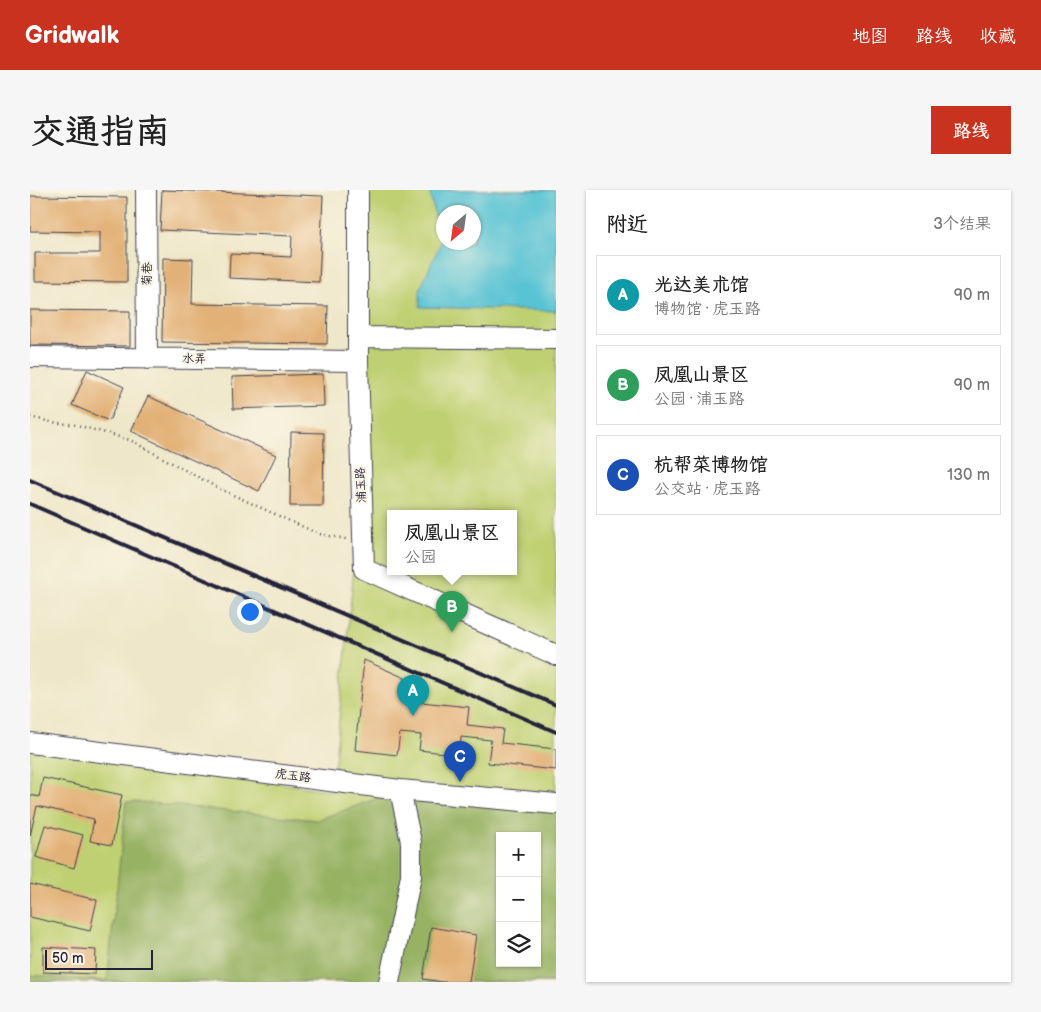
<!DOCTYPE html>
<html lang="zh">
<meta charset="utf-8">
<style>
body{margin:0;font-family:"Balsamiq Sans","LXGW WenKai TC",sans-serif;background:#f6f6f6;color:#222}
.controls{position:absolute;right:15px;bottom:15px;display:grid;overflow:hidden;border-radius:0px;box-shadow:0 1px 4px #0004}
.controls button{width:45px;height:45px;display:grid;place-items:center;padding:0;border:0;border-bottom:1px solid #e0e0e0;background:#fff;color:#222;font:25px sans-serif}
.compass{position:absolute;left:406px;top:15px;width:45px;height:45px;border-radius:50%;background:#fff;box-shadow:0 1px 4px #0004;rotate:209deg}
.scale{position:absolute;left:15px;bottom:12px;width:108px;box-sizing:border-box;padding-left:5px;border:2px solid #22223b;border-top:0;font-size:14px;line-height:18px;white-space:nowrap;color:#22223b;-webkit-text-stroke:4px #fcf5e5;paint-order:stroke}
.you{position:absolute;left:219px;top:421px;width:18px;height:18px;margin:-12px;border:4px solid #fff;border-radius:50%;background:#1a73e8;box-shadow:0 0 0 8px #1a73e833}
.badge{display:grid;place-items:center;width:32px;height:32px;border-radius:50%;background:#c8321e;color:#fff;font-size:16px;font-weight:700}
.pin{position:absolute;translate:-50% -41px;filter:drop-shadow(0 1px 2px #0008)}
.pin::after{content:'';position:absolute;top:26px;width:18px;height:15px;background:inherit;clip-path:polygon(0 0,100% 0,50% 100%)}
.popup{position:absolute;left:357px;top:320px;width:130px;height:65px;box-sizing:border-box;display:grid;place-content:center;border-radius:0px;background:#fff;filter:drop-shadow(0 1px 4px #0005);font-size:16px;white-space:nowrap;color:#767676}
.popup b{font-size:19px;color:#222}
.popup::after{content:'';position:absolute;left:50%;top:100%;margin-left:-10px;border:10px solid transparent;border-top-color:#fff}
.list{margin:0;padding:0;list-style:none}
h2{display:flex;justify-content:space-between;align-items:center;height:65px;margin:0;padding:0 20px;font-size:21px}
h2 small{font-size:16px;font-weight:400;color:#767676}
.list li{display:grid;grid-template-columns:32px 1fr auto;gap:15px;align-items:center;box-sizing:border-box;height:80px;margin:0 10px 10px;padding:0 10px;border:1px solid #e0e0e0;border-radius:0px}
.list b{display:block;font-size:19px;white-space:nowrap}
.list p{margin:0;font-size:16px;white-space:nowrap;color:#767676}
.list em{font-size:16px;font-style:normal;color:#767676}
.icon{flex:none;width:28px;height:28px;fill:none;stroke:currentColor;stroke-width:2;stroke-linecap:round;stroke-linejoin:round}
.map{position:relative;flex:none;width:526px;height:792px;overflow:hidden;border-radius:0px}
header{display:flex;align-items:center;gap:30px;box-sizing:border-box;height:70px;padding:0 25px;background:#c8321e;color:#fff}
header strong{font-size:24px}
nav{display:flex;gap:28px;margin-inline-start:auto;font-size:18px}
.intro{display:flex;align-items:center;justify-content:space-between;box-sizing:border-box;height:120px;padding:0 30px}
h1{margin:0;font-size:35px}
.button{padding:12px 22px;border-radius:0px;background:#c8321e;color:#fff;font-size:18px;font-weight:700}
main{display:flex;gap:30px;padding:0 30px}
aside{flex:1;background:#fff;border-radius:0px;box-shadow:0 1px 4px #0004}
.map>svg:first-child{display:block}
.green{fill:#bfd072;stroke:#707956;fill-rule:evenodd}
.forest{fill:#97b264;stroke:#5c6a50;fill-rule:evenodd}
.water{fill:#59c3d4;stroke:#3e7288;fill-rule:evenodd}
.building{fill:#e2b177}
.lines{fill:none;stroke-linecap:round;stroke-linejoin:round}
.minor-casing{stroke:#414050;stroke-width:22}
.path{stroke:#414050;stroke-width:2.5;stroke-dasharray:1 4;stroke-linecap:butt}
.minor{stroke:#fff;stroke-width:20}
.rail{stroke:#22223b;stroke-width:4}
.labels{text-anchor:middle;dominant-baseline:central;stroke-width:4;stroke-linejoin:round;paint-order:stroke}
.street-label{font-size:12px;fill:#22223b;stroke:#fcf5e5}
</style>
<header>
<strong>Gridwalk</strong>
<nav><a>地图</a><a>路线</a><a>收藏</a></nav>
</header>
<div class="intro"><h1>交通指南</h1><a class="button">路线</a></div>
<main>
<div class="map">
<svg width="526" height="792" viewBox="0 0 526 792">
<rect width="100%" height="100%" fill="#fcf5e5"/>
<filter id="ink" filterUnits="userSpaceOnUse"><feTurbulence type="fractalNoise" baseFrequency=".02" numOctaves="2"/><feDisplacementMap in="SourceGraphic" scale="10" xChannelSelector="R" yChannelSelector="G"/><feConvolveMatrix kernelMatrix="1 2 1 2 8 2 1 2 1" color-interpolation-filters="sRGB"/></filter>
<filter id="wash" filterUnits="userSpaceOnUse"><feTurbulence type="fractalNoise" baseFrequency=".0096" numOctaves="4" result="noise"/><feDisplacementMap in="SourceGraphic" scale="20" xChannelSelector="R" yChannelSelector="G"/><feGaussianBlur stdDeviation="1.12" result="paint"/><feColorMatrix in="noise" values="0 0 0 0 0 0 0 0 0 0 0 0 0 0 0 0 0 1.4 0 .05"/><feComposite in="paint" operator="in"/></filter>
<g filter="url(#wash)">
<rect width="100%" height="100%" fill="#eee7c9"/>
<!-- green -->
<path class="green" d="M327 0H526V792H0V557L302 601 329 327ZM413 22H443V52H413ZM361 323H483V381H361ZM470 646H507V773H470Z"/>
<!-- forest -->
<path class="forest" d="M370 600 526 614V792H0V785L77 791 96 612H111L287 630ZM470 646H507V773H470Z"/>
<!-- water -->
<path class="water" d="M399 0H526V121L390 117V99L411 52ZM413 22H443V52H413Z"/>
<g id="blocks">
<!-- building -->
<path class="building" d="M132 0 293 6 289 92 199 88 200 64 261 67 262 46 130 40Z
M0 6 97 7V92L5 91V63H70V42L0 41Z
M133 68 163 69 162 114 298 116 297 154 132 152Z
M0 120 100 121V156L0 155Z
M57 180 94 197 79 231 42 215Z
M293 184 294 216 203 219 202 187Z
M118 206 246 265 229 301 101 241Z
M261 242 294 243 293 316H260Z
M334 470 375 488 372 510 439 517 437 535 473 539 471 553 526 559V580L458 573 461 550 431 547 430 565 389 560 391 545 370 543 367 565 325 560Z
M13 588 92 605 82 655 60 651 64 629 7 616 0 646V605L9 607Z
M15 635 53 645 44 678 6 667Z
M0 694 67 710 60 741 0 727Z
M401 737 446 745 439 792H412L393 789Z
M13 757 66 760 65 784 13 782Z"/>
</g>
</g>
<g filter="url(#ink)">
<use href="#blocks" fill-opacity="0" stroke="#414050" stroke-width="1"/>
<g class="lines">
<defs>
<path id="minor" d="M116 0 117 169
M328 0V171L334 379 526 465
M328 147 526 149
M0 167 328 171
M0 553 370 600 526 614
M359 792 381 686V652L370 600"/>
</defs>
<!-- minor casing -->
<use href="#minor" class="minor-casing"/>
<!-- path -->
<path class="path" d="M0 227 21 232 47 235 100 250 188 298 251 327 289 344 316 349"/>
<!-- minor -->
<use href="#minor" class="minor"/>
<!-- rail -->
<path class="rail" d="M0 290 526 515
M0 314 526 542"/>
</g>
</g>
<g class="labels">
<!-- street labels -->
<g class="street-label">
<text transform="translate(117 84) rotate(-90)">菊巷</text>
<text transform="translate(164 169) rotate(1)">水弄</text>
<text transform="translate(331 295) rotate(-92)">浦玉路</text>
<text transform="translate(263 586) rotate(7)">虎玉路</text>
</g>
</g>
</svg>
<div class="controls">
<button>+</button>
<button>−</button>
<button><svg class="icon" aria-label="layers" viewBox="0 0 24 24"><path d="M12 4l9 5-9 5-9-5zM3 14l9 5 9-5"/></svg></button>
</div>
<svg class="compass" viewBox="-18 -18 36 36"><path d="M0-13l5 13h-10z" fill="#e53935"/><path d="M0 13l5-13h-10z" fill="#767676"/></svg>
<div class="scale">50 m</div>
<div class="you"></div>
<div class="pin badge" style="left:383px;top:526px;background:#0f9aa8">A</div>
<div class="pin badge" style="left:422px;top:442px;background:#2e9e5b">B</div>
<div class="popup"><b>凤凰山景区</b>公园</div>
<div class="pin badge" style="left:430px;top:592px;background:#1a4fb4">C</div>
</div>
<aside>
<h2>附近<small>3个结果</small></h2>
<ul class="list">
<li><span class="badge" style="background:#0f9aa8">A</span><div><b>光达美术馆</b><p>博物馆 · 虎玉路</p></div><em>90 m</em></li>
<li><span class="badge" style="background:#2e9e5b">B</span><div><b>凤凰山景区</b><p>公园 · 浦玉路</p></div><em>90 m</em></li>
<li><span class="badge" style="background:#1a4fb4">C</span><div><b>杭帮菜博物馆</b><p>公交站 · 虎玉路</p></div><em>130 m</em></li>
</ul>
</aside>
</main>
